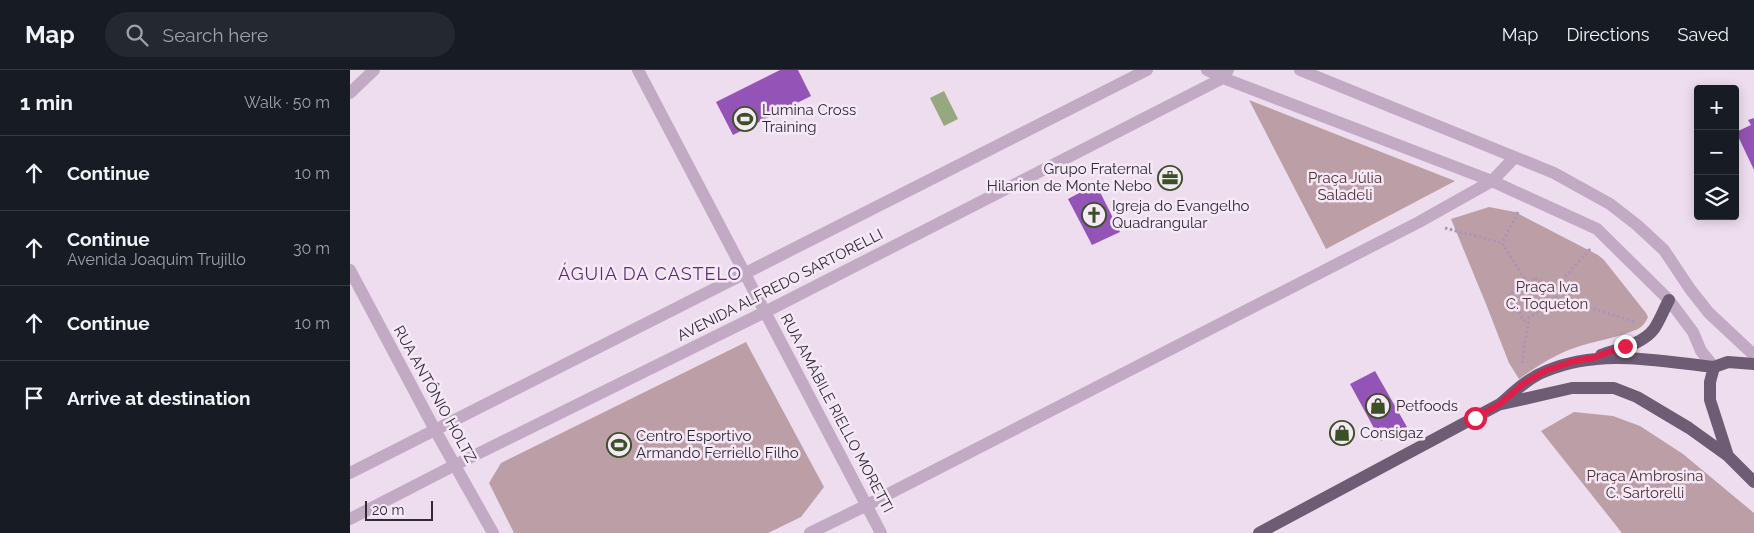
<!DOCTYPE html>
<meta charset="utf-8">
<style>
body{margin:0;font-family:Raleway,sans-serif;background:#242831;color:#f1f3f6}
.controls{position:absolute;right:15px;top:15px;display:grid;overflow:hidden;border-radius:5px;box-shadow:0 2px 12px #0003}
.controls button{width:45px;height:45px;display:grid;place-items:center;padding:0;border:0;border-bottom:1px solid #363941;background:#171b24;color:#f1f3f6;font:25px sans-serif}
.scale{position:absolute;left:15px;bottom:12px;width:68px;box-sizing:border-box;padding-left:5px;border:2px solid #312934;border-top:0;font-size:14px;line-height:18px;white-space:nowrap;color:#312934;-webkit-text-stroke:4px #f6e9f7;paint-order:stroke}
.stop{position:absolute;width:15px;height:15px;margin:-11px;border:4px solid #e11d48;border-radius:50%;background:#fff}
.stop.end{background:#e11d48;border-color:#fff;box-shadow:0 1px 5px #0008}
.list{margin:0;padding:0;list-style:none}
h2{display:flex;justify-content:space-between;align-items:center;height:65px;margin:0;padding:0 20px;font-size:21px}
h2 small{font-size:16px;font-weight:400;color:#9ea1a6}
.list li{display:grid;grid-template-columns:32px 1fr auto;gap:15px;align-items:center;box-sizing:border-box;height:75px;padding:0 20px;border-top:1px solid #363941}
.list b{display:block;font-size:19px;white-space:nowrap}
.list p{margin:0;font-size:16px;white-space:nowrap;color:#9ea1a6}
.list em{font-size:16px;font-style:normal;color:#9ea1a6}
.icon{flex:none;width:28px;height:28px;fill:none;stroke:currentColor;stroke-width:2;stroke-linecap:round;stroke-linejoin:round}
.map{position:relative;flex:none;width:1404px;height:463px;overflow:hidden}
header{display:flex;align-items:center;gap:30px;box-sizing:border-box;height:70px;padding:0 25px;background:#171b24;border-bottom:1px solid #363941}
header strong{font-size:24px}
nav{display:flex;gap:28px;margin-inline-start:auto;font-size:18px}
.search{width:350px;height:45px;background:#242831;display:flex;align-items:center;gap:12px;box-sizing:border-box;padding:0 18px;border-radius:28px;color:#9ea1a6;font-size:19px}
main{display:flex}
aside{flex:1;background:#171b24}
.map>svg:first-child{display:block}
.green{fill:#bc9fa6}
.water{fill:#96a87f}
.building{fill:#9453b6}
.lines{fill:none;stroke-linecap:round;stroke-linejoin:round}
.path{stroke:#ad95b1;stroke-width:3;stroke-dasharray:2.5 2.5;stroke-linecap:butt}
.minor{stroke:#c2aac5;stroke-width:12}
.major{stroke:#6e5c74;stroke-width:12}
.route{stroke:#e11d48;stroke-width:6}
.labels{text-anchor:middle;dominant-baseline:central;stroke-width:5;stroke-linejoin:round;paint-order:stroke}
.poi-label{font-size:15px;fill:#312934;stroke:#f6e9f7;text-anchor:start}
.park-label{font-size:15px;fill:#4f3037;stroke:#f6e9f7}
.street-label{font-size:15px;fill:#312934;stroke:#f6e9f7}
.quarter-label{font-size:18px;letter-spacing:1px;fill:#5e2c78;stroke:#f6e9f7}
</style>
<header>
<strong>Map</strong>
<div class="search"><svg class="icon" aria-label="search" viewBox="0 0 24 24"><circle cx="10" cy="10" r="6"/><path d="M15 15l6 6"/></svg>Search here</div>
<nav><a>Map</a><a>Directions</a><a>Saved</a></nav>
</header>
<main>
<aside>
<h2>1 min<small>Walk · 50 m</small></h2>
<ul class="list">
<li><svg class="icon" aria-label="ahead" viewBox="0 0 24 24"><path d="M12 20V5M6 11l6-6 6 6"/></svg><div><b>Continue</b></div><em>10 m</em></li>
<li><svg class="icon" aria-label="ahead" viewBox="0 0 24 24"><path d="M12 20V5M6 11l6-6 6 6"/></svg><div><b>Continue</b><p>Avenida Joaquim Trujillo</p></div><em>30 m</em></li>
<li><svg class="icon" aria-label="ahead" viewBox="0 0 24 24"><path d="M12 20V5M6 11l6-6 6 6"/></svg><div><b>Continue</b></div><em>10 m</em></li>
<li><svg class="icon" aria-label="arrive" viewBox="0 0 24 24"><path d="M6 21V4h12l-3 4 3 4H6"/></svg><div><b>Arrive at destination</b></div></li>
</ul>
</aside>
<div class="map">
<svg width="1404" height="463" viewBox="0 0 1404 463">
<rect width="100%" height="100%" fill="#eeddef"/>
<!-- green -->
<path class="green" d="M899 30 1105 111 976 179Z
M1139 137 1165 142 1248 185 1254 190 1296 243 1298 247C1296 252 1293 256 1288 259 1268 268 1244 271 1224 278 1204 285 1186 297 1169 309L1159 293 1136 234 1101 149Z
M396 272 474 417 451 447 418 463H164L139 413 151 393Z
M1224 342 1263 346 1290 356 1333 384 1404 443V463H1272L1191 361Z"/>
<!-- water -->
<path class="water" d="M594 21 608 49 594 56 580 28Z"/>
<!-- building -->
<path class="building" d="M430 0H448L461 26 383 65 366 32Z
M1404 48V100L1386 62 1401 55 1398 50Z
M746 114 770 162 742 175 718 129Z
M1025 301 1057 357 1031 371 1000 314Z"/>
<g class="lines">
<!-- path -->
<path class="path" d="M1168 142 1152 173 1176 211
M1095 158 1152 173
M1185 208 1205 218V230L1174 251 1159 224Z
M1205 218 1241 178
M1205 227 1286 252
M1172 293 1179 248"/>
<!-- minor -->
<path class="minor" d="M288 0 531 463
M857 0 873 8 1142 111 1247 159 1319 230 1343 262 1351 281 1364 297
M950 0 1204 103 1260 134 1287 155 1314 180 1340 219 1359 243 1404 285
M0 23 24 0
M0 200 85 360 143 463
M0 403 797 0
M0 449 105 395 415 242 873 8 878 0
M460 463 517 435 1069 152 1142 111 1165 87"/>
<!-- major -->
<path class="major" d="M1251 285C1268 279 1293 274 1304 259 1310 250 1314 239 1319 230
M1404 294 1378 292 1364 297 1360 312V330L1378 386 1404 412
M1152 334 1222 318H1264L1287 327 1339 358 1378 386
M909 463 1150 334C1164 322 1178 308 1196 301 1250 278 1308 291 1364 297"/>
</g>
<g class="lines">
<!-- route -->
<path class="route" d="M1125 348 1150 334 1173 314 1195 301 1224 291 1243 288 1275 276"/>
</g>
<!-- icons -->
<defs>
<symbol id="stadium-ring" viewBox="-11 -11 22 22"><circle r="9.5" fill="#f6e9f7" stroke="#3b5024" stroke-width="1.5"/><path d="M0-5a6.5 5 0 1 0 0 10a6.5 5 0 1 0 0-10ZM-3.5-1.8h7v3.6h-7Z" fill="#3b5024"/></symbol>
<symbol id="office-ring" viewBox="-11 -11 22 22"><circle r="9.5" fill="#f6e9f7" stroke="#3b5024" stroke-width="1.5"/><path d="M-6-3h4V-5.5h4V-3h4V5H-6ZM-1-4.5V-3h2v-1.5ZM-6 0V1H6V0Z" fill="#3b5024"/></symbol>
<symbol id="church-ring" viewBox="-11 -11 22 22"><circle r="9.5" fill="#f6e9f7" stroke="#3b5024" stroke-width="1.5"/><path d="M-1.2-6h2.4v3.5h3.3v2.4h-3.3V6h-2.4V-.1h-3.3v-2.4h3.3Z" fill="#3b5024"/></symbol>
<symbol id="shop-ring" viewBox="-11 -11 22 22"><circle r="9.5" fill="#f6e9f7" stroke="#3b5024" stroke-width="1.5"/><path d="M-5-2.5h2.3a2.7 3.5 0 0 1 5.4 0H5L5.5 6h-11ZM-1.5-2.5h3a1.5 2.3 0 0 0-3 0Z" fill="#3b5024"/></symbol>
</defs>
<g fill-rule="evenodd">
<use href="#stadium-ring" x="381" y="35" width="28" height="28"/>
<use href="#office-ring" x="806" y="94" width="28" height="28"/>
<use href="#church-ring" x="730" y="131" width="28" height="28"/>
<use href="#shop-ring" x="1014" y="322" width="28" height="28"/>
<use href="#shop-ring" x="978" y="349" width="28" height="28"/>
<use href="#stadium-ring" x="255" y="361" width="28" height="28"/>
</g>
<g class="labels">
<!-- poi labels -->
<g class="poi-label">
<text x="412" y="40">Lumina Cross<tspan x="412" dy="17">Training</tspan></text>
<text x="802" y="99" text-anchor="end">Grupo Fraternal<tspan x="802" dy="17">Hilarion de Monte Nebo</tspan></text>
<text x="762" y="136">Igreja do Evangelho<tspan x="762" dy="17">Quadrangular</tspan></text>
<text x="1046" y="336">Petfoods</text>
<text x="1010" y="363">Consigaz</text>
<text x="286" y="366">Centro Esportivo<tspan x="286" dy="17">Armando Ferriello Filho</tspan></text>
</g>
<!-- park labels -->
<g class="park-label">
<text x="995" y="108">Praça Júlia<tspan x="995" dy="17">Saladeli</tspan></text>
<text x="1197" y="217">Praça Iva<tspan x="1197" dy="17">C. Toqueton</tspan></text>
<text x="1295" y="406">Praça Ambrosina<tspan x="1295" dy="17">C. Sartorelli</tspan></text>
</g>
<!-- street labels -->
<g class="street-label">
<text transform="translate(430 215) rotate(-27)">AVENIDA ALFREDO SARTORELLI</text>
<text transform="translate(85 324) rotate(61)">RUA ANTÔNIO HOLTZ</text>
<text transform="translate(487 343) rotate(62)">RUA AMÁBILE RIELLO MORETTI</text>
</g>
<!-- quarter labels -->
<g class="quarter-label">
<text x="300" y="203">ÁGUIA DA CASTELO</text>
</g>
</g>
</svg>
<div class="controls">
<button>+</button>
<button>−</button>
<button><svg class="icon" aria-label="layers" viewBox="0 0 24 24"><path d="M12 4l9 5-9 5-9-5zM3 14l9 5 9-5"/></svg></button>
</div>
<div class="scale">20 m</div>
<div class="stop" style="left:1125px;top:348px"></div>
<div class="stop end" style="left:1275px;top:276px"></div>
</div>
</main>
